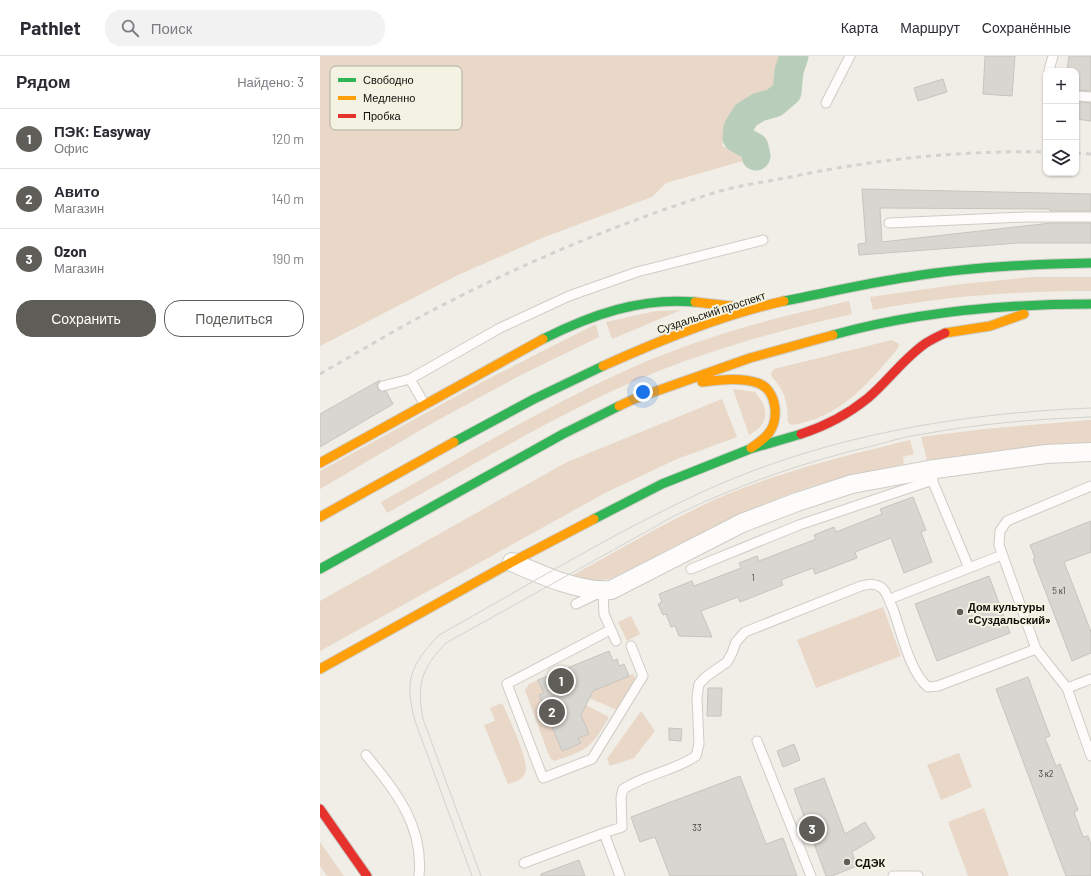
<!DOCTYPE html>
<html lang="ru">
<meta charset="utf-8">
<style>
body{margin:0;font-family:Barlow,sans-serif;background:#f2f2f3;color:#2b2b33}
.controls{position:absolute;right:12px;top:12px;display:grid;overflow:hidden;border-radius:8px;box-shadow:0 1px 3px #0004}
.controls button{width:36px;height:36px;display:grid;place-items:center;padding:0;border:0;border-bottom:1px solid #e1e1e2;background:#fff;color:#2b2b33;font:20px sans-serif}
.you{position:absolute;left:323px;top:336px;width:14px;height:14px;margin:-10px;border:3px solid #fff;border-radius:50%;background:#1a73e8;box-shadow:0 0 0 6px #1a73e833}
.badge{display:grid;place-items:center;width:26px;height:26px;border-radius:50%;background:#5e5d57;color:#fff;font-size:13px;font-weight:700}
.pin{position:absolute;translate:-50% -50%;border:2px solid #fff;box-shadow:0 1px 4px #0006}
.list{margin:0;padding:0;list-style:none}
h2{display:flex;justify-content:space-between;align-items:center;height:52px;margin:0;padding:0 16px;font-size:17px}
h2 small{font-size:13px;font-weight:400;color:#7c7c81}
.list li{display:grid;grid-template-columns:26px 1fr auto;gap:12px;align-items:center;box-sizing:border-box;height:60px;padding:0 16px;border-top:1px solid #e1e1e2}
.list b{display:block;font-size:15px;white-space:nowrap}
.list p{margin:0;font-size:13px;white-space:nowrap;color:#7c7c81}
.list em{font-size:13px;font-style:normal;color:#7c7c81}
.actions{display:flex;gap:8px;padding:12px 16px}
.actions a{flex:1;padding:9px 0;border:1px solid #5e5d57;border-radius:16px;text-align:center;font-size:14px;color:#5e5d57}
.actions .main{background:#5e5d57;color:#fff}
.icon{flex:none;width:22px;height:22px;fill:none;stroke:currentColor;stroke-width:2;stroke-linecap:round;stroke-linejoin:round}
.map{position:relative;flex:none;width:771px;height:820px;overflow:hidden}
header{display:flex;align-items:center;gap:24px;box-sizing:border-box;height:56px;padding:0 20px;background:#fff;border-bottom:1px solid #e1e1e2}
header strong{font-size:19px}
nav{display:flex;gap:22px;margin-inline-start:auto;font-size:14px}
.search{width:280px;height:36px;background:#f2f2f3;display:flex;align-items:center;gap:10px;box-sizing:border-box;padding:0 14px;border-radius:16px;color:#7c7c81;font-size:15px}
main{display:flex}
aside{flex:1;background:#fff}
.map>svg:first-child{display:block}
.green{fill:#e9d7c8}
.water{fill:#b9ceba}
.lines{fill:none;stroke-linecap:round;stroke-linejoin:round}
.river{stroke:#b9ceba;stroke-width:29}
.building{fill:#d8d6d0;stroke:#c7c4be}
.lane-casing{stroke:#ceccc6;stroke-width:11}
.street-casing{stroke:#ceccc6;stroke-width:20}
.fast-casing{stroke:#ceccc6;stroke-width:11}
.slow-casing{stroke:#ceccc6;stroke-width:11}
.jam-casing{stroke:#ceccc6;stroke-width:11}
.lane{stroke:#fdfcfb;stroke-width:9}
.street{stroke:#fdfcfb;stroke-width:18}
.fast{stroke:#30b455;stroke-width:9}
.slow{stroke:#ff9f0a;stroke-width:9}
.jam{stroke:#e5322d;stroke-width:9}
.tram{stroke:#d2d2d0;stroke-width:1}
.rail{stroke:#d2d2d0;stroke-width:3;stroke-dasharray:5 5;stroke-linecap:butt}
.poi-dot{fill:#5e5d57;stroke:#f3f2e3;stroke-width:1.5}
.labels{text-anchor:middle;dominant-baseline:central;stroke-width:4;stroke-linejoin:round;paint-order:stroke}
.number-label{font-size:9px;fill:#43423c}
.street-label{font-size:11px;fill:#100f0a;stroke:#f3f2e3}
.poi-label{font-size:11px;font-weight:bold;fill:#100f0a;stroke:#f3f2e3;text-anchor:start}
.key{fill:#f3f2e3;stroke:#afaea2;stroke-width:1}
.key-label{font-size:11px;fill:#100f0a}
</style>
<header>
<strong>Pathlet</strong>
<div class="search"><svg class="icon" aria-label="search" viewBox="0 0 24 24"><circle cx="10" cy="10" r="6"/><path d="M15 15l6 6"/></svg>Поиск</div>
<nav><a>Карта</a><a>Маршрут</a><a>Сохранённые</a></nav>
</header>
<main>
<aside>
<h2>Рядом<small>Найдено: 3</small></h2>
<ul class="list">
<li><span class="badge">1</span><div><b>ПЭК: Easyway</b><p>Офис</p></div><em>120 m</em></li>
<li><span class="badge">2</span><div><b>Авито</b><p>Магазин</p></div><em>140 m</em></li>
<li><span class="badge">3</span><div><b>Ozon</b><p>Магазин</p></div><em>190 m</em></li>
</ul>
<div class="actions"><a class="main">Сохранить</a><a>Поделиться</a></div>
</aside>
<div class="map">
<svg width="771" height="820" viewBox="0 0 771 820">
<rect width="100%" height="100%" fill="#f0eee6"/>
<!-- green -->
<path class="green" d="M0 0H468L453 39C444 44 432 47 424 53 414 61 404 77 402 90L419 98 423 105 346 127 332 141 227 180 138 219 0 290Z
M712 221H771V235C698 235 625 240 553 254L550 241 642 228Z
M529 245 532 258C461 274 391 293 324 321 236 358 151 411 67 457L61 446C145 399 229 348 318 309 385 280 457 261 529 245Z
M361 254 292 283 286 266 336 255Z
M276 268 279 281 201 319 116 365 0 433V415L164 325Z
M572 284 579 288 578 292C551 324 525 357 482 367 477 368 472 371 468 366 468 347 465 335 452 321L451 318 454 313Z
M413 333 435 336C449 352 450 368 429 379Z
M402 343 417 381 357 403 285 437 0 595V545L247 406Z
M771 364V387L725 390 607 404 601 381 664 373Z
M590 384 594 398 583 401 584 408C547 416 509 424 472 437 410 460 352 492 292 522 277 526 266 523 251 520 299 494 346 466 396 443 458 416 525 400 590 384Z
M563 551 581 600 496 632 477 584Z
M311 560 320 578 307 585 298 566Z
M313 618 316 625 297 654 269 642 273 635Z
M218 624 224 637 219 640 242 695 260 687 258 682 269 678 261 659 266 649 289 661C272 691 268 694 234 705L230 702 205 634 209 628Z
M182 647C188 660 210 705 205 717 202 724 195 726 188 728L164 669 175 665 170 652Z
M321 655 335 675 314 702 290 710 287 703Z
M639 697 652 731 621 744 607 709Z
M664 752 689 820H648L628 766Z
M0 786 24 820H7L0 810Z"/>
<!-- water -->
<path class="water" d="M418 72 421 76V81L439 89 438 100 433 101 429 92 415 89 414 81Z"/>
<g class="lines">
<!-- river -->
<path class="river" d="M436 100 434 91 417 82 418 72 426 59 439 51 454 47 467 36 469 15 474 0"/>
</g>
<!-- building -->
<path class="building" d="M665 0H695L692 40 663 38Z
M749 0H771V35L756 34V15H747Z
M623 23 627 36 598 45 594 32Z
M756 45 771 47V65L756 63Z
M542 133 771 138V155H730V153L560 152 562 186 731 167H771V187H699L539 199 538 188 546 187Z
M60 324 57 329 58 334 66 335 73 348 0 391V358Z
M593 441 606 474 601 476 612 506 584 517 571 482 535 496 537 502 495 518 493 512 461 524 463 529 420 546 418 541 381 555 392 581 359 580 355 570 351 571 346 558 343 559 338 548 342 546 339 538 372 525 374 530 421 512 419 507 437 500 439 505 496 483 494 479 514 471 516 476 562 458 560 453Z
M771 465V496L744 506 771 576V597L752 605 713 503 715 502 710 489Z
M669 520 690 577 617 605 595 548Z
M289 595 293 605 297 603 299 610 304 608 309 620 273 635 261 659 269 678 258 682 261 687 242 695 219 639 224 637 218 624Z
M708 621 730 680 725 682 736 710 740 708 758 754 754 756 763 781 768 780 771 789V820H746L676 633Z
M388 632H402L401 660H387Z
M349 672 362 673 361 685 349 684Z
M474 688 480 704 463 711 457 695Z
M420 720 446 788 463 782 477 820H350L335 781 320 786 311 761Z
M504 722 525 778 545 766 555 782 532 796 537 810 512 820H506L474 733Z
M259 804 265 820H221V818Z"/>
<g class="lines">
<defs>
<path id="lane" d="M729 14 733 0
M758 40 771 41
M506 47 530 0
M569 167 705 161H771
M90 323 105 349
M63 330 90 323 180 272 249 240 317 216 443 184
M610 419 649 512
M371 513 479 469 613 424
M575 541 682 499
M256 548 283 535 284 558 296 585
M290 574 187 628 223 722 272 703 323 620 311 590
M716 593 747 632 771 700
M747 632 771 623
M437 685 491 820
M46 699C76 736 104 770 99 820
M284 777 302 771 301 742 303 733C326 718 354 715 376 700L379 688 377 641 379 628 387 620 407 606 412 597 416 586 425 576 541 530C549 528 555 527 562 532 567 536 570 547 573 553 581 575 590 617 608 631L618 630 716 593 679 489 680 475 687 465 771 430
M204 807 284 777 300 820
M573 820H598"/>
<path id="street" d="M192 506C219 518 261 537 291 534L422 467 477 446 532 428 608 414 726 398 771 396"/>
<path id="fast" d="M464 245C506 237 547 227 589 221 649 211 710 208 771 207
M513 279C596 256 685 248 771 248
M223 283C271 259 321 241 375 246
M134 386 214 343 283 310
M274 463 342 428 430 393 481 378
M0 513 243 378 299 350"/>
<path id="slow" d="M375 246 428 252
M625 277 670 270 704 258
M283 310C341 284 402 259 464 245
M382 326C399 324 421 321 438 327 457 334 460 364 448 378 443 384 437 388 431 392
M299 350 314 343 430 302 513 279
M0 407 223 283
M0 461 134 386
M0 613 192 506 274 463"/>
<path id="jam" d="M481 378C506 370 527 359 548 342 568 325 584 302 606 287 612 283 619 280 625 277
M0 753 47 820"/>
</defs>
<!-- lane casing -->
<use href="#lane" class="lane-casing"/>
<!-- street casing -->
<use href="#street" class="street-casing"/>
<!-- fast casing -->
<use href="#fast" class="fast-casing"/>
<!-- slow casing -->
<use href="#slow" class="slow-casing"/>
<!-- jam casing -->
<use href="#jam" class="jam-casing"/>
<!-- lane -->
<use href="#lane" class="lane"/>
<!-- street -->
<use href="#street" class="street"/>
<!-- fast -->
<use href="#fast" class="fast"/>
<!-- slow -->
<use href="#slow" class="slow"/>
<!-- jam -->
<use href="#jam" class="jam"/>
<!-- tram -->
<path class="tram" d="M152 820 95 665C84 624 90 610 119 579 209 529 297 474 391 432 510 379 642 357 771 352
M161 820 103 663C96 628 102 612 126 587L356 459C420 428 487 405 556 389 571 385 587 380 603 378 658 368 715 363 771 361"/>
<!-- rail -->
<path class="rail" d="M756 97 771 98
M0 318C37 297 73 275 111 255 203 207 301 166 400 135 421 129 444 126 465 122 550 104 638 94 726 96"/>
</g>
<!-- markers -->
<g class="poi-dot">
<circle cx="640" cy="556" r="4"/>
<circle cx="527" cy="806" r="4"/>
</g>
<g class="labels">
<!-- number labels -->
<g class="number-label">
<text x="433" y="521">1</text>
<text x="739" y="534">5 к1</text>
<text x="726" y="717">3 к2</text>
<text x="377" y="771">33</text>
</g>
<!-- street labels -->
<g class="street-label">
<text transform="translate(391 256) rotate(-18)">Суздальский проспект</text>
</g>
<!-- poi labels -->
<g class="poi-label">
<text x="648" y="550">Дом культуры<tspan x="648" dy="13">«Суздальский»</tspan></text>
<text x="535" y="806">СДЭК</text>
</g>
</g>
<!-- legend -->
<rect x="10" y="10" width="132" height="64" rx="6" class="key"/>
<rect x="18" y="22" width="18" height="4" fill="#30b455"/>
<rect x="18" y="40" width="18" height="4" fill="#ff9f0a"/>
<rect x="18" y="58" width="18" height="4" fill="#e5322d"/>
<g class="key-label">
<text x="43" y="28">Свободно</text>
<text x="43" y="46">Медленно</text>
<text x="43" y="64">Пробка</text>
</g>
</svg>
<div class="controls">
<button>+</button>
<button>−</button>
<button><svg class="icon" aria-label="layers" viewBox="0 0 24 24"><path d="M12 4l9 5-9 5-9-5zM3 14l9 5 9-5"/></svg></button>
</div>
<div class="you"></div>
<div class="pin badge" style="left:241px;top:625px">1</div>
<div class="pin badge" style="left:232px;top:656px">2</div>
<div class="pin badge" style="left:492px;top:773px">3</div>
</div>
</main>
